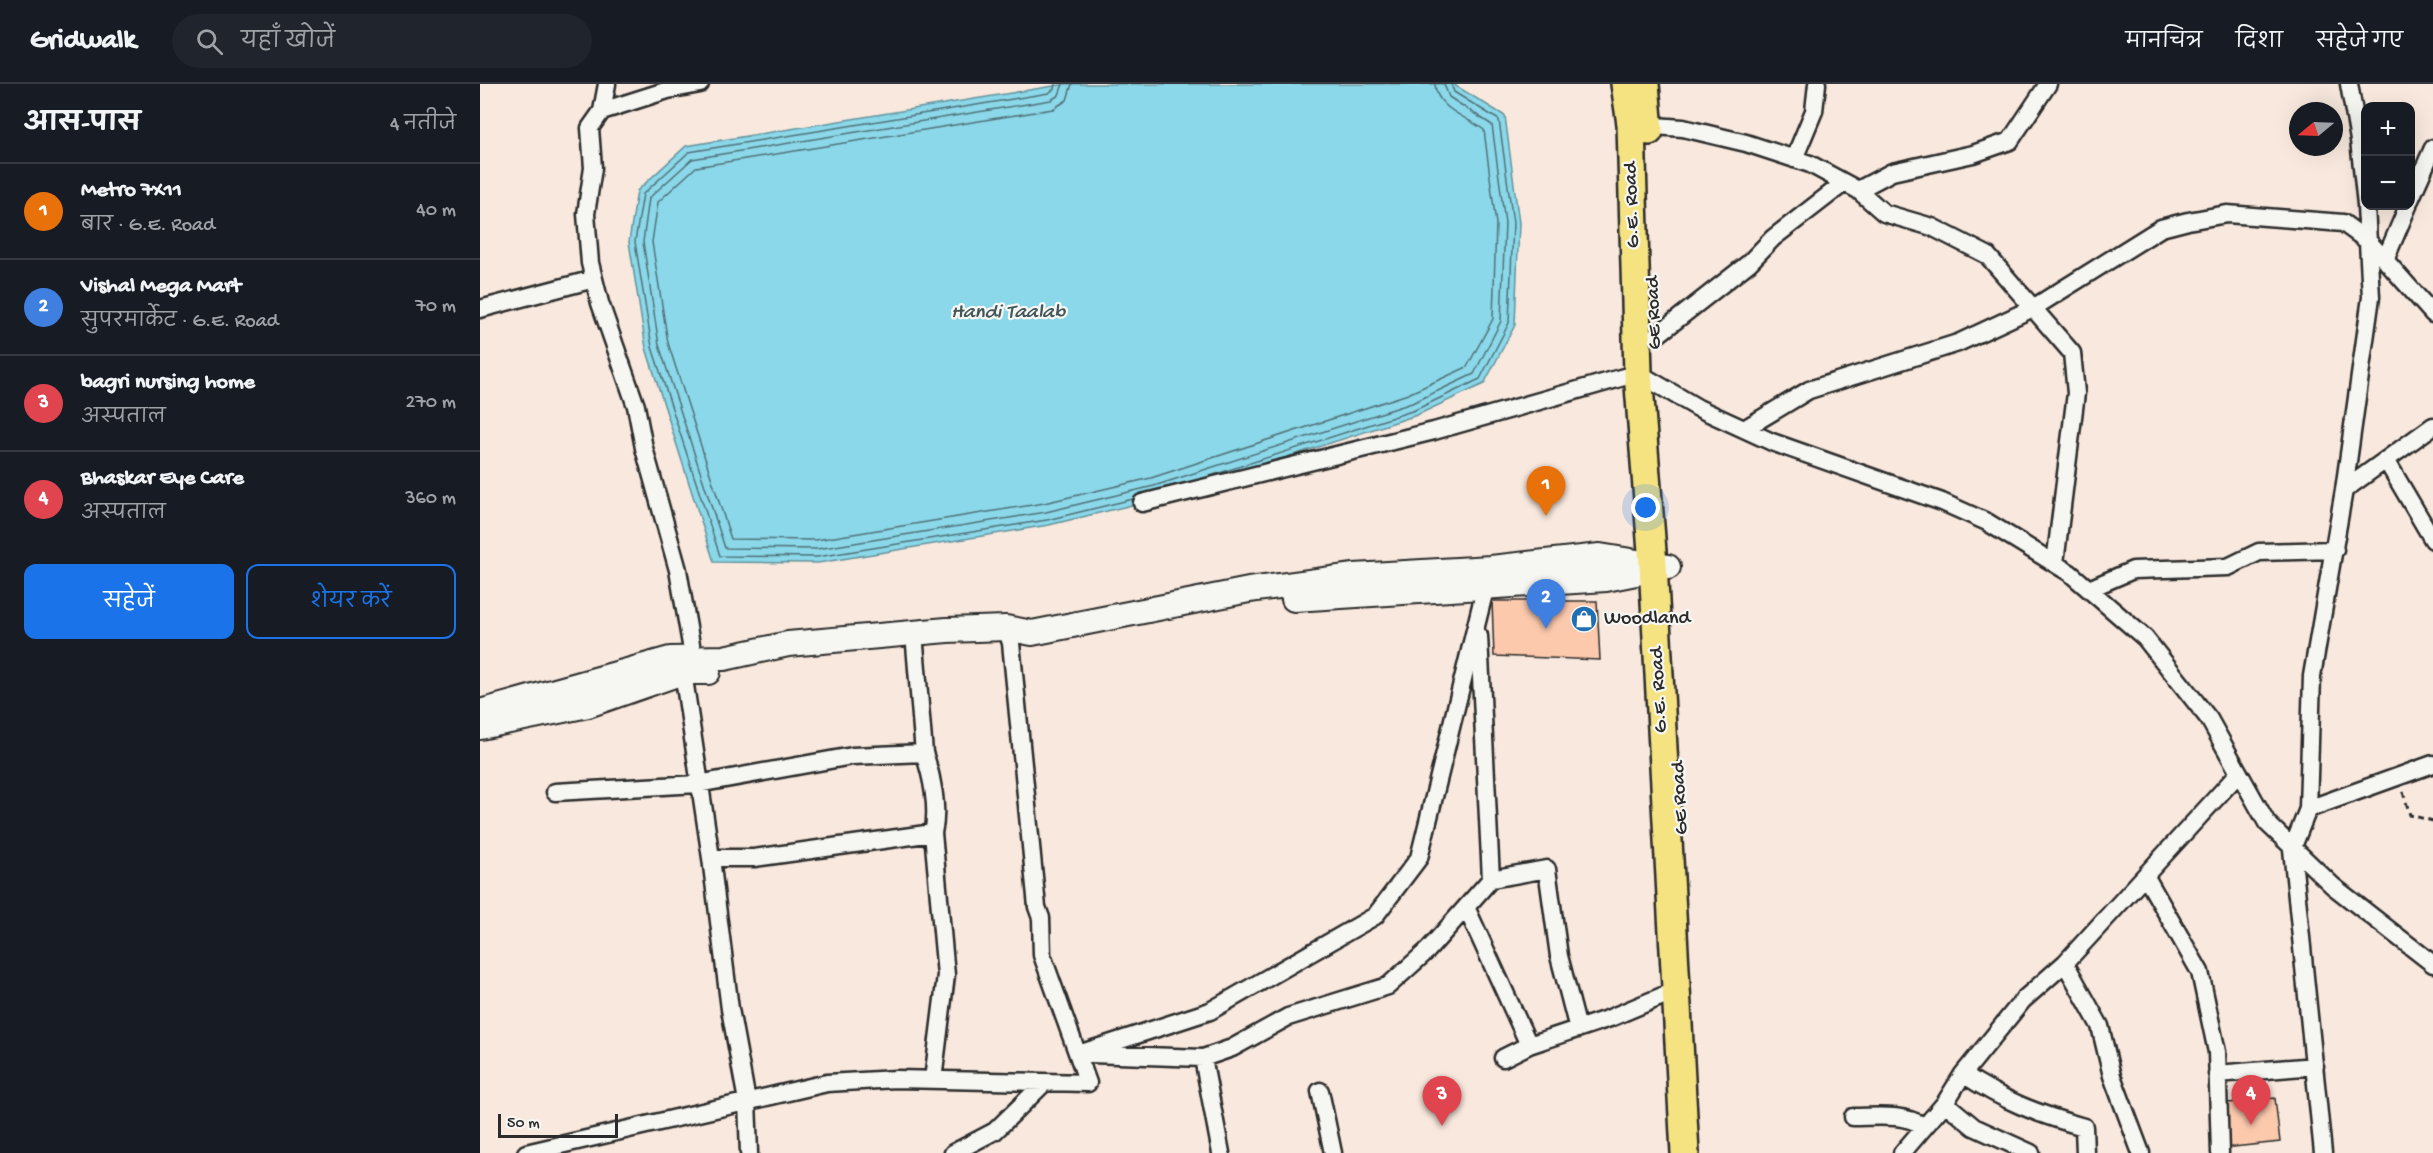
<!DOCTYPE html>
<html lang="hi">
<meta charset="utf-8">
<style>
body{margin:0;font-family:"Gochi Hand","Playpen Sans Deva",sans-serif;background:#20242c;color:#f1f3f6}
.controls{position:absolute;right:18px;top:18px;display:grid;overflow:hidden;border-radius:12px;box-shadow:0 6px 24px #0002}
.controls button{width:54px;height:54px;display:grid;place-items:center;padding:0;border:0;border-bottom:2px solid #363941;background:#171b24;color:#f1f3f6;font:30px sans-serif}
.compass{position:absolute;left:1809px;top:18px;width:54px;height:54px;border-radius:50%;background:#171b24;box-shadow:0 6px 24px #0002;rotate:251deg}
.scale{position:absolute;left:18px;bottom:15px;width:120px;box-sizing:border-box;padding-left:6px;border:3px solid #2b2b2b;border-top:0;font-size:16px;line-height:21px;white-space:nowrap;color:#2b2b2b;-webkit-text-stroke:4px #f6f6f2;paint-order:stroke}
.you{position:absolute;left:1166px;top:424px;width:21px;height:21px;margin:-15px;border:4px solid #fff;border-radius:50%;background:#1a73e8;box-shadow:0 0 0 9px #1a73e833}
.badge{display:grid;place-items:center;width:39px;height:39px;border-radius:50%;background:#1a73e8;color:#fff;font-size:20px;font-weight:700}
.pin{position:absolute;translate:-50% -50px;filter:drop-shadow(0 2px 3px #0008)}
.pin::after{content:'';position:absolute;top:32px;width:21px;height:18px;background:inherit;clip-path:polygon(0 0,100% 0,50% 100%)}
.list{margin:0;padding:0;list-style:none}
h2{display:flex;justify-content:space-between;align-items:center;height:78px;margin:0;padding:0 24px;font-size:26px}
h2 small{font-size:20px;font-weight:400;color:#9ea1a6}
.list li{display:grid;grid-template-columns:39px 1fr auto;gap:18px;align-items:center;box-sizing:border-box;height:96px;padding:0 24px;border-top:2px solid #363941}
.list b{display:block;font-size:22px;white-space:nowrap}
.list p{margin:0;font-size:20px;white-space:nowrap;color:#9ea1a6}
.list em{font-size:20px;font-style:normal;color:#9ea1a6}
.actions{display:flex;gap:12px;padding:18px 24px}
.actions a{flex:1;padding:14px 0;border:2px solid #1a73e8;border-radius:12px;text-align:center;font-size:21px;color:#1a73e8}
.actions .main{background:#1a73e8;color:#fff}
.icon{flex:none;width:33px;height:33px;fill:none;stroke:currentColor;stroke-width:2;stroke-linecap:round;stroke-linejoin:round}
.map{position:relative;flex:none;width:1953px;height:1069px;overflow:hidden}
header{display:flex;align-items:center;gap:36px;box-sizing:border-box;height:84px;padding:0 30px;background:#171b24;border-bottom:2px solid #363941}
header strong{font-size:28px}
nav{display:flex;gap:33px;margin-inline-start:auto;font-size:21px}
.search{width:420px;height:54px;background:#20242c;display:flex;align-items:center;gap:15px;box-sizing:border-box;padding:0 21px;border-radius:33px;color:#9ea1a6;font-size:22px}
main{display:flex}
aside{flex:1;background:#171b24}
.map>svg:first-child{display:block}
.water{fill:#8ad8e9;stroke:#64939d;stroke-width:1.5}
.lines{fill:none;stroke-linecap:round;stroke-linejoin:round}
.shore{stroke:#517077;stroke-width:1.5}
.building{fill:#fcc9ad;stroke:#2b2b2b;stroke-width:1.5}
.street-casing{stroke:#2b2b2b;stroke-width:21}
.secondary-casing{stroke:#2b2b2b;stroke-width:28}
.primary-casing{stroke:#2b2b2b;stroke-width:32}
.path{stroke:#2b2b2b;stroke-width:3;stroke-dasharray:6 4.5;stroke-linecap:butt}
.street{stroke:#f6f6f2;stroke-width:16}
.secondary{stroke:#f6f6f2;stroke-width:24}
.primary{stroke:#f5e382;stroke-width:27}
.labels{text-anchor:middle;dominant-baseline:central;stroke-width:4.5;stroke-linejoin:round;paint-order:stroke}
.street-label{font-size:20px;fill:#2b2b2b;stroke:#f6f6f2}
.poi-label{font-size:20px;fill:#2b2b2b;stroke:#f6f6f2;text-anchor:start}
.water-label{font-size:21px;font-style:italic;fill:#43565a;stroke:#f6f6f2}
</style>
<header>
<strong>Gridwalk</strong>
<div class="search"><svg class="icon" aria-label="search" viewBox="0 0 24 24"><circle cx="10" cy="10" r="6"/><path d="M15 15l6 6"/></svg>यहाँ खोजें</div>
<nav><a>मानचित्र</a><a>दिशा</a><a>सहेजे गए</a></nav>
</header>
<main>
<aside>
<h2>आस-पास<small>4 नतीजे</small></h2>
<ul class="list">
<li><span class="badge" style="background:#e8710a">1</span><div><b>Metro 7X11</b><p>बार · G.E. Road</p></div><em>40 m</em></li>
<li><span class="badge" style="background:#3f7fe0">2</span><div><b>Vishal Mega Mart</b><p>सुपरमार्केट · G.E. Road</p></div><em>70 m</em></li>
<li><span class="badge" style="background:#e0444e">3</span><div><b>bagri nursing home</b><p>अस्पताल</p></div><em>270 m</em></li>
<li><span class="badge" style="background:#e0444e">4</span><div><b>Bhaskar Eye Care</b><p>अस्पताल</p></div><em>360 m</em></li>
</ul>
<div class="actions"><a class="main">सहेजें</a><a>शेयर करें</a></div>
</aside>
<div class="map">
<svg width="1953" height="1069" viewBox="0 0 1953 1069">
<rect width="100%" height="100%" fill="#f8e8dd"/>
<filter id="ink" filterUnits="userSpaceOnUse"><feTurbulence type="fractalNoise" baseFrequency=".0167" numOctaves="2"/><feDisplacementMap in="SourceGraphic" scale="12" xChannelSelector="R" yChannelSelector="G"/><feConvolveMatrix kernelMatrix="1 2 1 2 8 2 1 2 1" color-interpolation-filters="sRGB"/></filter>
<g filter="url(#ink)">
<!-- water -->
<path class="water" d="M586 0H973L1025 32 1039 139 1035 241 1004 300 937 331 677 415 569 441 338 479 234 478 166 264 149 158 157 107 206 62Z"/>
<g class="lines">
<!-- shore -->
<path class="shore" d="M575 0 574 5 569 9 209 68 163 110 155 158 172 263 240 472 337 473 567 436 653 415
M583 0 579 11 571 16 212 75 169 114 163 158 179 261 245 464 337 465 566 428 674 402 932 319 994 290 1021 237 1025 139 1012 41 969 13 964 0
M592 0 587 16 573 25 216 83 178 118 172 158 188 259 251 455 336 456 564 419 671 394 928 310 987 283 1013 235 1016 140 1004 46C987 33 956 25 955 0
M727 393 935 326 1000 295 1029 239 1033 139 1019 36 974 8 971 0"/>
</g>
<!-- building -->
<path class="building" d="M1012 517H1117L1120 576 1014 572Z
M1795 1014 1800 1058 1744 1064 1739 1020Z"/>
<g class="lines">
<defs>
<path id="street" d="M127 0 122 27 110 44 113 84 106 130 110 179 120 219 156 322 164 364 198 486 213 572 203 588 231 774 250 925 267 1017 269 1069
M1869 0 1879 56 1886 121
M122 27 188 6 220 0
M1160 41 1203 44 1266 59 1330 80 1378 106 1404 129 1452 143 1507 171 1592 269 1596 309 1575 479
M1314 75 1334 27 1337 0
M1378 106 1412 88 1493 70 1530 57 1568 0
M1930 116 1953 64
M1905 176 1928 122
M0 225 114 195
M1176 252 1269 179 1293 154 1364 99
M1264 345 1329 306 1478 259 1553 224 1681 144 1708 137 1747 130 1863 139 1889 158 1953 230
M1906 376 1953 456
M1864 406 1953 342
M662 419 954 347 1158 289 1218 324 1292 358 1462 418 1507 438 1590 489 1665 554 1729 635 1787 739 1853 802 1953 880
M1609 505 1653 486 1748 483 1779 468 1855 466
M435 561 444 669C452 692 459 725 453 749L466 891 453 996
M75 708 218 700 372 672 444 669
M1828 725 1953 680
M231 774H274L453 749
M1666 793 1720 888 1737 968 1740 1069
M1011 795 1067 785 1079 872 1098 945
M986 823 1049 961
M598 970 730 927 895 832 939 774 1008 493
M610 970 723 974 741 1069
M723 974 752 964 808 933 908 902 948 866 1011 795 999 552
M1023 974 1049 961 1130 934 1197 906
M1483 990C1524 1017 1557 1030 1604 1043L1605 1069
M1737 990 1835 982
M840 1007 853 1069
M1465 1019 1494 1043 1551 1069
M1373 1033C1395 1033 1424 1029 1443 1042
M46 1069 347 999 416 995 608 999 562 871 561 834 557 823 531 559 526 544
M473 1069 515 1047 564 999
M1422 1069 1465 1019 1483 990 1543 916 1585 879
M1661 1069 1632 992 1620 942 1585 879 1759 689
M1843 1069 1812 765 1828 725 1832 592 1864 406 1891 213 1886 122"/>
<path id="secondary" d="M814 515 1126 495 1171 486
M0 628 190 575 244 574 308 560 467 546 526 544 552 549 769 506 874 492 1011 484 1120 472 1188 483
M0 643 108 621 203 588H228"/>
<path id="primary" d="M1145 0 1151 40 1158 289 1173 480 1205 1069
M1165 0 1169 47"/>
</defs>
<!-- street casing -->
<use href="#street" class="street-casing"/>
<!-- secondary casing -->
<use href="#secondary" class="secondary-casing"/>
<!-- primary casing -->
<use href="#primary" class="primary-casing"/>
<!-- path -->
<path class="path" d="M1923 708 1930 731 1953 737"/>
<!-- street -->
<use href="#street" class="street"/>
<!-- secondary -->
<use href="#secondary" class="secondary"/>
<!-- primary -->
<use href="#primary" class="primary"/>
</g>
</g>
<!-- icons -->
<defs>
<symbol id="shop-disc" viewBox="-11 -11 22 22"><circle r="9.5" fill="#1f6fb2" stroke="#f6f6f2"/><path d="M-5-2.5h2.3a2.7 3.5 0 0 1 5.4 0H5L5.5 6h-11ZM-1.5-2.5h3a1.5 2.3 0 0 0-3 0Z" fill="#fff"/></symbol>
</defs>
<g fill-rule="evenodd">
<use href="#shop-disc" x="1089" y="520" width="30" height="30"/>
</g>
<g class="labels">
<!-- street labels -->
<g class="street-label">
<text transform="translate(1153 121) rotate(-92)">G.E. Road</text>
<text transform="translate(1175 229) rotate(-92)">GE Road</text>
<text transform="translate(1180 606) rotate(-93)">G.E. Road</text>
<text transform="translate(1201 714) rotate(-93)">GE Road</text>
</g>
<!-- poi labels -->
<g class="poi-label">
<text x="1124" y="535">Woodland</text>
</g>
<!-- water labels -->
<g class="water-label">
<text x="528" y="229">Handi Taalab</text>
</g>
</g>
</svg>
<div class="controls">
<button>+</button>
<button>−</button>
</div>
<svg class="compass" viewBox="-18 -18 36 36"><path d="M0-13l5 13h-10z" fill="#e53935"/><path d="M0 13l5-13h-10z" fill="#9ea1a6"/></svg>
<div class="scale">50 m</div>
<div class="you"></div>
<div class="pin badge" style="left:1066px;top:432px;background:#e8710a">1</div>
<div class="pin badge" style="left:1066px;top:545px;background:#3f7fe0">2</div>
<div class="pin badge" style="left:962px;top:1042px;background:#e0444e">3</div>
<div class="pin badge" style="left:1771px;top:1041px;background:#e0444e">4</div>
</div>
</main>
